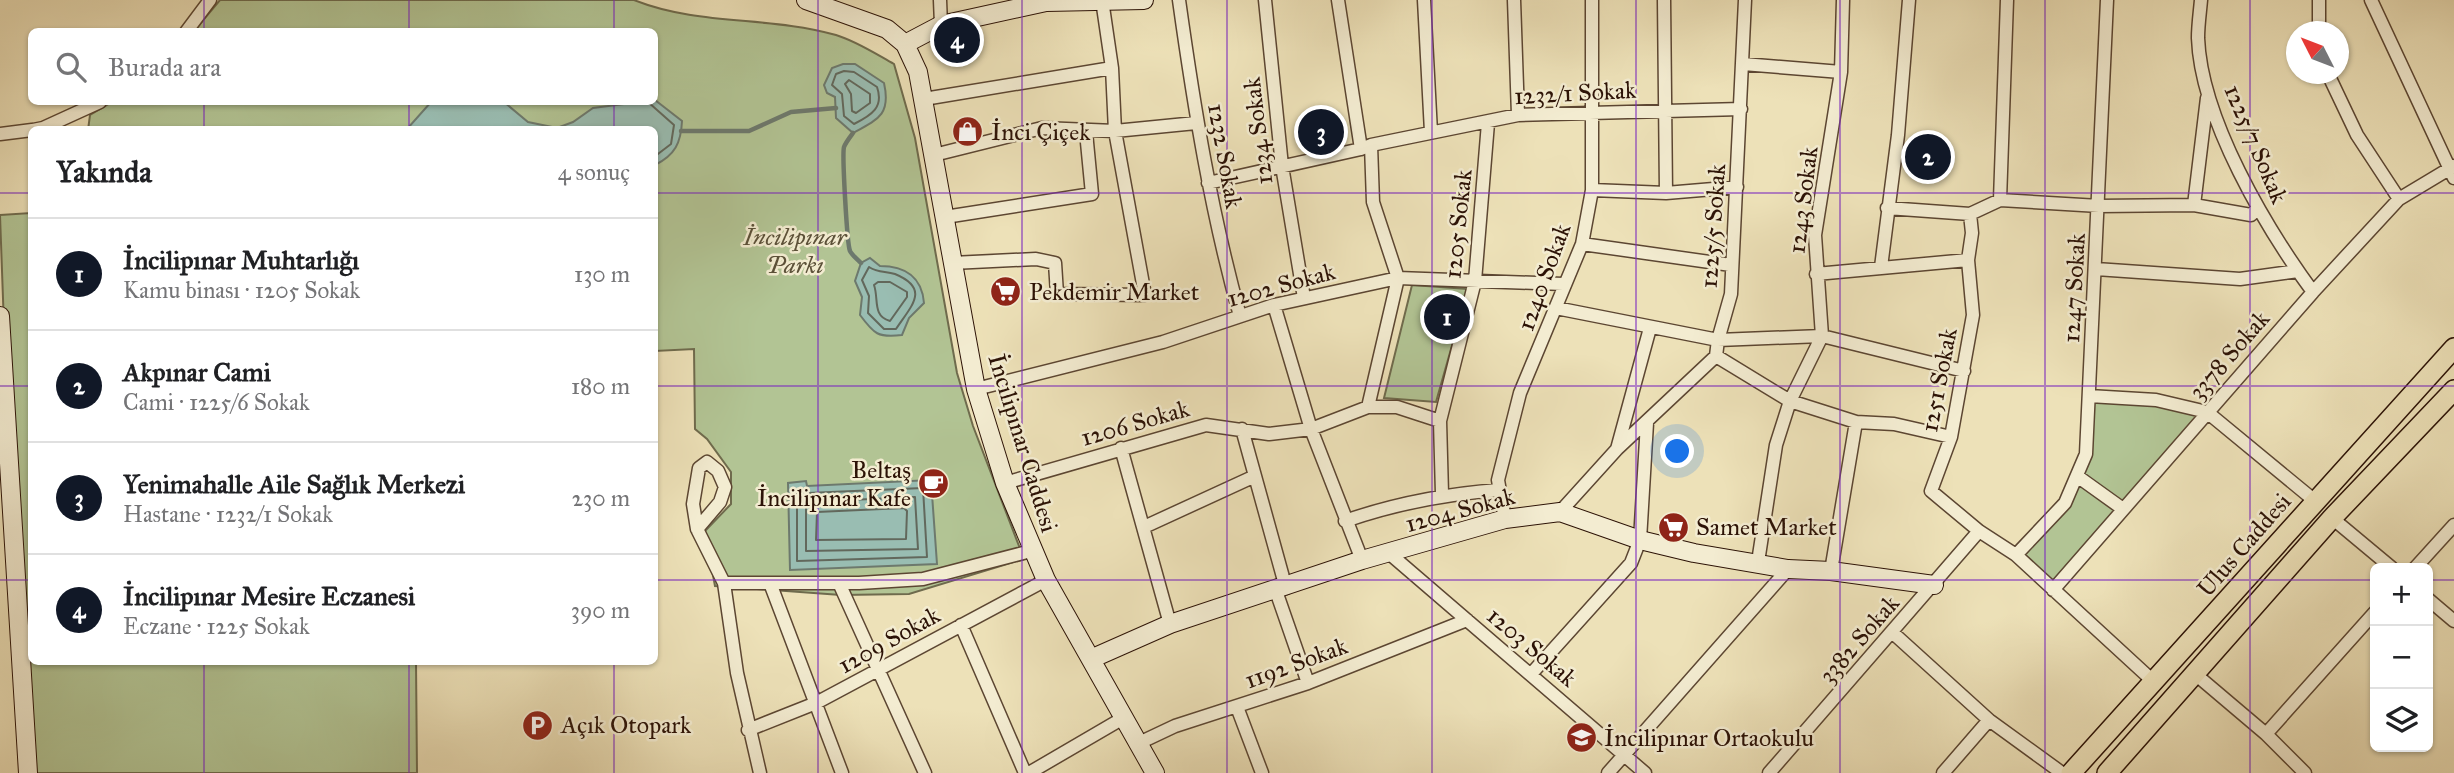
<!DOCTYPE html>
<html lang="tr">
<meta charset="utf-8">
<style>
body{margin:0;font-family:"IM FELL Great Primer",serif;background:#f2f2f2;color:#202124}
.controls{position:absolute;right:21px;bottom:21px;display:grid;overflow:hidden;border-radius:10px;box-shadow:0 2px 5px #0004}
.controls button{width:63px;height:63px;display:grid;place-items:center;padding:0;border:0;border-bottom:2px solid #e0e0e0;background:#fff;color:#202124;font:35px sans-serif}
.compass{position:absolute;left:2286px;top:21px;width:63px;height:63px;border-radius:50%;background:#fff;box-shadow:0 2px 5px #0004;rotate:312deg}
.you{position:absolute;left:1678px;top:452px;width:24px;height:24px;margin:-18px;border:5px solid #fff;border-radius:50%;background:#1a73e8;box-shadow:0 0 0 10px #1a73e833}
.badge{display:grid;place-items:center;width:46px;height:46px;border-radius:50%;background:#111827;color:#fff;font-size:23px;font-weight:700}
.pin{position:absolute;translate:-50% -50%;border:4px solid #fff;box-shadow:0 2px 7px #0006}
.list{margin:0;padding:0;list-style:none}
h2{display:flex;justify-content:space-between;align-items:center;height:91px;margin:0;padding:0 28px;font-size:30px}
h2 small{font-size:23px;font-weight:400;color:#757577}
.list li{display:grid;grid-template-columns:46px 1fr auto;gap:21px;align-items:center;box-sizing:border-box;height:112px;padding:0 28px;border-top:2px solid #e0e0e0}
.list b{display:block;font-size:26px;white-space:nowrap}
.list p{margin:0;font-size:23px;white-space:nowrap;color:#757577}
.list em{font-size:23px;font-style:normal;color:#757577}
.icon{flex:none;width:38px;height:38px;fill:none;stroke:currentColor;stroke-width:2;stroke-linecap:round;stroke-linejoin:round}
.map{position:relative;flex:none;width:2454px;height:773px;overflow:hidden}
.search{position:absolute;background:#fff;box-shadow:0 2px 5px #0004;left:28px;top:28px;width:630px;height:77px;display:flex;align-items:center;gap:18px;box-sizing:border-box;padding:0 24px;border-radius:10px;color:#757577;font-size:26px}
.panel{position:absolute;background:#fff;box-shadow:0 2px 5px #0004;left:28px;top:126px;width:630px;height:539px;border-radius:10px}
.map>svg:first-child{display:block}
.green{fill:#b2c494;stroke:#6f6b4d;stroke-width:2}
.water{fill:#99bdb2;stroke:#6d796d;stroke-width:2}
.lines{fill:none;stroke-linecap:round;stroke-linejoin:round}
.shore{stroke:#62685c;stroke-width:2}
.stream{stroke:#6d796d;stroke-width:4.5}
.street-casing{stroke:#5c4632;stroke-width:15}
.secondary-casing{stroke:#2c1206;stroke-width:20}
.primary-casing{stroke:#2c1206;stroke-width:22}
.street{stroke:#f3ecd1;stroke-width:12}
.secondary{stroke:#f3ecd1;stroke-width:18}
.primary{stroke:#ede1b8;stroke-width:19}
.grid{fill:none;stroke:#7b2cbf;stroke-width:2;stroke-opacity:0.55}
.labels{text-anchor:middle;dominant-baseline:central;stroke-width:5;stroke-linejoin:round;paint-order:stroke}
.street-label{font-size:24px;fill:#2c1206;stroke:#f3ecd1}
.poi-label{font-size:24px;fill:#2c1206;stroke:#f3ecd1;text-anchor:start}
.park-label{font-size:24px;font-style:italic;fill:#5b5038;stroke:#f3ecd1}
</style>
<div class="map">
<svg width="2454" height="773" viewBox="0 0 2454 773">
<rect width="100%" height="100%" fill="#ede1b8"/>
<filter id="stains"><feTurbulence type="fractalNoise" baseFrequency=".00286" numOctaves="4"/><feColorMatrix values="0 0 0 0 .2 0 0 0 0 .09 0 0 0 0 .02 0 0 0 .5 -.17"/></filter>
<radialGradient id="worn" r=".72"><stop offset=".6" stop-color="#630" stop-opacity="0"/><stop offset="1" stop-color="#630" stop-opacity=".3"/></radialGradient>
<!-- green -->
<path class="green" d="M220 0H634C699 26 770 16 836 35 856 41 876 54 894 64L915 138 957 373 973 426 1024 559 909 594 841 595 715 586 705 531 731 504V472L707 439 695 429 694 349 655 351 654 130H88L90 115 112 102H654V32L194 31Z
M31 213 32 662H416L417 773H20L0 215Z
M1412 285 1468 289 1436 402 1384 398Z
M2089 396 2207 412 2053 590 2016 555 2065 503 2086 454Z"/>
<!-- water -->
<path class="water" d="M843 64H855L884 83C891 114 879 119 853 133L836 118 835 97 827 93 824 85 832 68Z
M655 100 682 121C681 143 675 155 655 165L654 130 407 129 431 102H504L528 122 557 128 573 122 593 108Z
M870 258 880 266C905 266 922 277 924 303L909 318 902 335C878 338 874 334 860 315L862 297 855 281 861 263Z
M931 480 937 564 790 570 788 483 806 481 807 486Z"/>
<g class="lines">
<!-- shore -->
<path class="shore" d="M844 71 854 72 877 87C884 107 872 115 854 124L844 116 842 94 832 85 836 74Z
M849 80 870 94V103L856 113 852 111 851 94 845 84Z
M648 102 674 125 671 144 654 157
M869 267C878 273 885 271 895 274 931 289 911 306 896 329H884L868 313 869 296 862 280Z
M878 282H890L907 292V297L890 321C872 316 879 299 874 285Z
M923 488 927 557 797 561V489L808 493Z
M915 497 918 549 806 551V502Z
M904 508 907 511 906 539 816 540 817 512Z"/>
<!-- stream -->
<path class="stream" d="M681 131H749L791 112 836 108
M853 133C850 137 846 142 844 147 842 154 847 244 850 251 852 255 858 260 861 263"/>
<defs>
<path id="street" d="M940 0 941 25
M1179 0C1194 107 1211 212 1240 316
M1265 0 1282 166 1304 298
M1338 0 1361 149 1371 145 1373 202 1398 278 1368 407
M1424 0 1431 132
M1514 0 1518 115
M1664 0 1666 193
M2007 0 2000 200 1970 214 1972 233 1968 260 1973 315 1951 437 1931 491 1979 531 2016 555 2154 682
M2201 0C2200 12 2198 25 2198 38 2201 119 2266 228 2313 292
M2319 0V32
M2371 0 2454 178
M186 32 210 0
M1743 64 1841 72
M2328 74 2357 135 2399 199
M924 99 1112 68
M33 130 43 128 100 102
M0 134 32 130
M1371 145 1518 115 1741 109
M934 155 1042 128 1115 131 1196 123
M1208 183 1361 149
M1592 190 1666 193 1737 187
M2000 200 2099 206 2194 205 2251 215 2258 208
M2194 205 2207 98
M1887 208 1970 214
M945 217 1092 194 1086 132
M1582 244 1731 265
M952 263 1036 259 1055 263 1057 294 1145 295 1115 131 1112 68 1102 0
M1881 267 1898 135 1909 0
M2096 269 2240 279 2298 271
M1816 274 1968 260
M1274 305 1311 429 1362 560
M1556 308 1718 340 1822 336 1964 371
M1716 356 1790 401 1856 422 1894 424 1951 437
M976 389 1163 342 1274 305 1398 278 1563 284
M2089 396 2156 400 2207 412 2315 501
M1242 429 1286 588
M1121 448 1170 624
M1617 449 1650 328
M2077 476 2123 509
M1005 483 1206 425 1269 434 1311 429 1368 407H1397L1440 421
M1442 494 1440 421 1475 281 1488 123
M1560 512 1617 449 1716 356 1718 340 1731 294 1745 0
M2332 518 2392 568
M1505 519 1498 480 1520 393 1582 244 1592 190V0
M1345 521C1397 503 1445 494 1499 490
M1144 527 1255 476
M697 529 720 502 725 487 718 471 707 462 699 468 693 504 697 529 724 583 737 673 760 773
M1390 554 1645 773
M2016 555 2065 503 2086 454 2107 0
M1758 562 1776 445 1790 401 1822 336 1815 235 1841 72 1843 0
M2415 568 2454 525
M1831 571 1856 422
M724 583H859L923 579 1031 551
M770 583 842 773
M839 583 925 773
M2053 590 2313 292 2399 199 2454 166
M1276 591 1308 683
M2428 599 2454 621
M961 625 1025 773
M1893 633 1989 720 2062 773
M1532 673 1631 563 1640 540 1647 423
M2194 673 2266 734 2305 773
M1237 707 1262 773
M748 730 816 703 1046 580
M2266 734 2375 612
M1139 743 1175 726 1308 683 1467 620
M1029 773 1125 717
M1608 773 1788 569
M1769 773 1979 531
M1943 773 1989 720"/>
<path id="secondary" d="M806 0 887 29 905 44 918 72 976 389 1005 483 1046 580 1155 773
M905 44 941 25 1046 2 1144 0
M0 316 28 773
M1093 658 1170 624 1362 560 1505 519 1560 512 1640 540 1694 553 1788 569 1831 571 1934 585"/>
<path id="primary" d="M2071 773 2454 348
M2107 773 2332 518 2454 390"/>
</defs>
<!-- street casing -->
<use href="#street" class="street-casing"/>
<!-- secondary casing -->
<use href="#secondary" class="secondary-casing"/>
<!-- primary casing -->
<use href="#primary" class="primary-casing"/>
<!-- street -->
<use href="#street" class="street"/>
<!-- secondary -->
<use href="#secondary" class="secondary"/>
<!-- primary -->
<use href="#primary" class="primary"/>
</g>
<!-- grid -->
<path class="grid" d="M204 0V32M409 0V32M614 0V32M818 0V773M1022 0V773M1227 0V773M1432 0V773M1636 0V773M1840 0V773M2045 0V773M2250 0V773M204 102V130M409 102V130M614 102V130M0 193H32M654 193H2454M0 386H32M654 386H2454M0 580H32M654 580H2375M2428 580H2454M204 662V773M409 662V773M614 662V773"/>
<!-- icons -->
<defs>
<symbol id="shop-disc" viewBox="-11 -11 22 22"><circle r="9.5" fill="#8f2418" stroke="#f3ecd1"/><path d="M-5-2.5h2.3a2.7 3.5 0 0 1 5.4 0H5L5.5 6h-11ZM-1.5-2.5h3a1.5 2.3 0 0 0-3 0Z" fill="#fff"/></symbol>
<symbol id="supermarket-disc" viewBox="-11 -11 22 22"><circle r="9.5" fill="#8f2418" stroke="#f3ecd1"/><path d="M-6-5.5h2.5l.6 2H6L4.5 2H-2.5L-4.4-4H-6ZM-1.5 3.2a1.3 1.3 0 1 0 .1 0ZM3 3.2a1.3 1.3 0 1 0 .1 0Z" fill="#fff"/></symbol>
<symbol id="cafe-disc" viewBox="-11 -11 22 22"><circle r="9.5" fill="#8f2418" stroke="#f3ecd1"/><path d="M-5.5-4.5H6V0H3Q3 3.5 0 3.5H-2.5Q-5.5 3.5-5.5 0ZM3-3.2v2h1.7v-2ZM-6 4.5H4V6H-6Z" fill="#fff"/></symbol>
<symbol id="parking-disc" viewBox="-11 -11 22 22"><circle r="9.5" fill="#8f2418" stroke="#f3ecd1"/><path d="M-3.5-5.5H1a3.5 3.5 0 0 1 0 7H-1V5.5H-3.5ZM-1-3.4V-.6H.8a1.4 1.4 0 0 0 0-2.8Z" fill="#fff"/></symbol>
<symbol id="school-disc" viewBox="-11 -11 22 22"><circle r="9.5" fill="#8f2418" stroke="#f3ecd1"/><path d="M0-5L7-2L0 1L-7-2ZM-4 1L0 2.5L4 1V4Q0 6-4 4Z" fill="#fff"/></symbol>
</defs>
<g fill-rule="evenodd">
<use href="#shop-disc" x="950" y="114" width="35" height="35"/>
<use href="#supermarket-disc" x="988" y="274" width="35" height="35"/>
<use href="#cafe-disc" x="916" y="466" width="35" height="35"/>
<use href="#supermarket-disc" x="1656" y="510" width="35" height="35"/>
<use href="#parking-disc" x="520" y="708" width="35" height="35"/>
<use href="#school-disc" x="1564" y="720" width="35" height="35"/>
</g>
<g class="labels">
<!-- street labels -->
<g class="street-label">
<text transform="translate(1575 93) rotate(-3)">1232/1 Sokak</text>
<text transform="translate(1258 131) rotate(-97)">1234 Sokak</text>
<text transform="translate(2256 144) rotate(67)">1225/7 Sokak</text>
<text transform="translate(1225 156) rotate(80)">1232 Sokak</text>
<text transform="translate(1803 200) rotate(-83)">1243 Sokak</text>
<text transform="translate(1458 224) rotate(-84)">1205 Sokak</text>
<text transform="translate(1713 226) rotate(-86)">1225/5 Sokak</text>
<text transform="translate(1544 277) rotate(-70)">1240 Sokak</text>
<text transform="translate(1281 285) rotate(-15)">1202 Sokak</text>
<text transform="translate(2074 288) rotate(-87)">1247 Sokak</text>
<text transform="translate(2229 355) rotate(-49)">3378 Sokak</text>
<text transform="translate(1939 380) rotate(-79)">1251 Sokak</text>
<text transform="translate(1135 423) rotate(-16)">1206 Sokak</text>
<text transform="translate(1023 443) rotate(73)">İncilipınar Caddesi</text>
<text transform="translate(1460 510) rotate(-15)">1204 Sokak</text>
<text transform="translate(2244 545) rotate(-49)">Ulus Caddesi</text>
<text transform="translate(1859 639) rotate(-49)">3382 Sokak</text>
<text transform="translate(889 640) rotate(-29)">1209 Sokak</text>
<text transform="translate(1532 647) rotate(40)">1203 Sokak</text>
<text transform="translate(1296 663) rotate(-20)">1192 Sokak</text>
</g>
<!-- poi labels -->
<g class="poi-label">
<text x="991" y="132">İnci Çiçek</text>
<text x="1029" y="292">Pekdemir Market</text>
<text x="911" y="470" text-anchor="end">Beltaş<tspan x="911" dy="28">İncilipınar Kafe</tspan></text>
<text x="1696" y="527">Samet Market</text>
<text x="561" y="725">Açık Otopark</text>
<text x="1604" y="738">İncilipınar Ortaokulu</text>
</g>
<!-- park labels -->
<g class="park-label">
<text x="795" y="237">İncilipınar<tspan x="795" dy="28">Parkı</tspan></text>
</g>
</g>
<rect width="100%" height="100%" filter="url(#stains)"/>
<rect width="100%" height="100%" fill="url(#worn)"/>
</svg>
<div class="controls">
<button>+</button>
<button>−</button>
<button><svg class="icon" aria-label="layers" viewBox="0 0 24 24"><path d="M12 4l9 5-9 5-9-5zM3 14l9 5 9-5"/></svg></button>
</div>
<svg class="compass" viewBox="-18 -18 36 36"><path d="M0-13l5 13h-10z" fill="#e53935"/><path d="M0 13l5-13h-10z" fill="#757577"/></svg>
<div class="you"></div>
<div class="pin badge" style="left:1447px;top:317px">1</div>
<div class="pin badge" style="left:1928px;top:157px">2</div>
<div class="pin badge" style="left:1321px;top:132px">3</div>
<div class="pin badge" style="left:957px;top:40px">4</div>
<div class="search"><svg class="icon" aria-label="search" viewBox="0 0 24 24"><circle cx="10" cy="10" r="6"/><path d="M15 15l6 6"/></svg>Burada ara</div>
<section class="panel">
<h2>Yakında<small>4 sonuç</small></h2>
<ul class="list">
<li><span class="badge">1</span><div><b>İncilipınar Muhtarlığı</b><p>Kamu binası · 1205 Sokak</p></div><em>130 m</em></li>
<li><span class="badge">2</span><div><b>Akpınar Cami</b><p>Cami · 1225/6 Sokak</p></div><em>180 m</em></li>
<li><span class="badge">3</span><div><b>Yenimahalle Aile Sağlık Merkezi</b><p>Hastane · 1232/1 Sokak</p></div><em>230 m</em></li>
<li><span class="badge">4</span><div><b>İncilipınar Mesire Eczanesi</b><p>Eczane · 1225 Sokak</p></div><em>390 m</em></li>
</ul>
</section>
</div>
